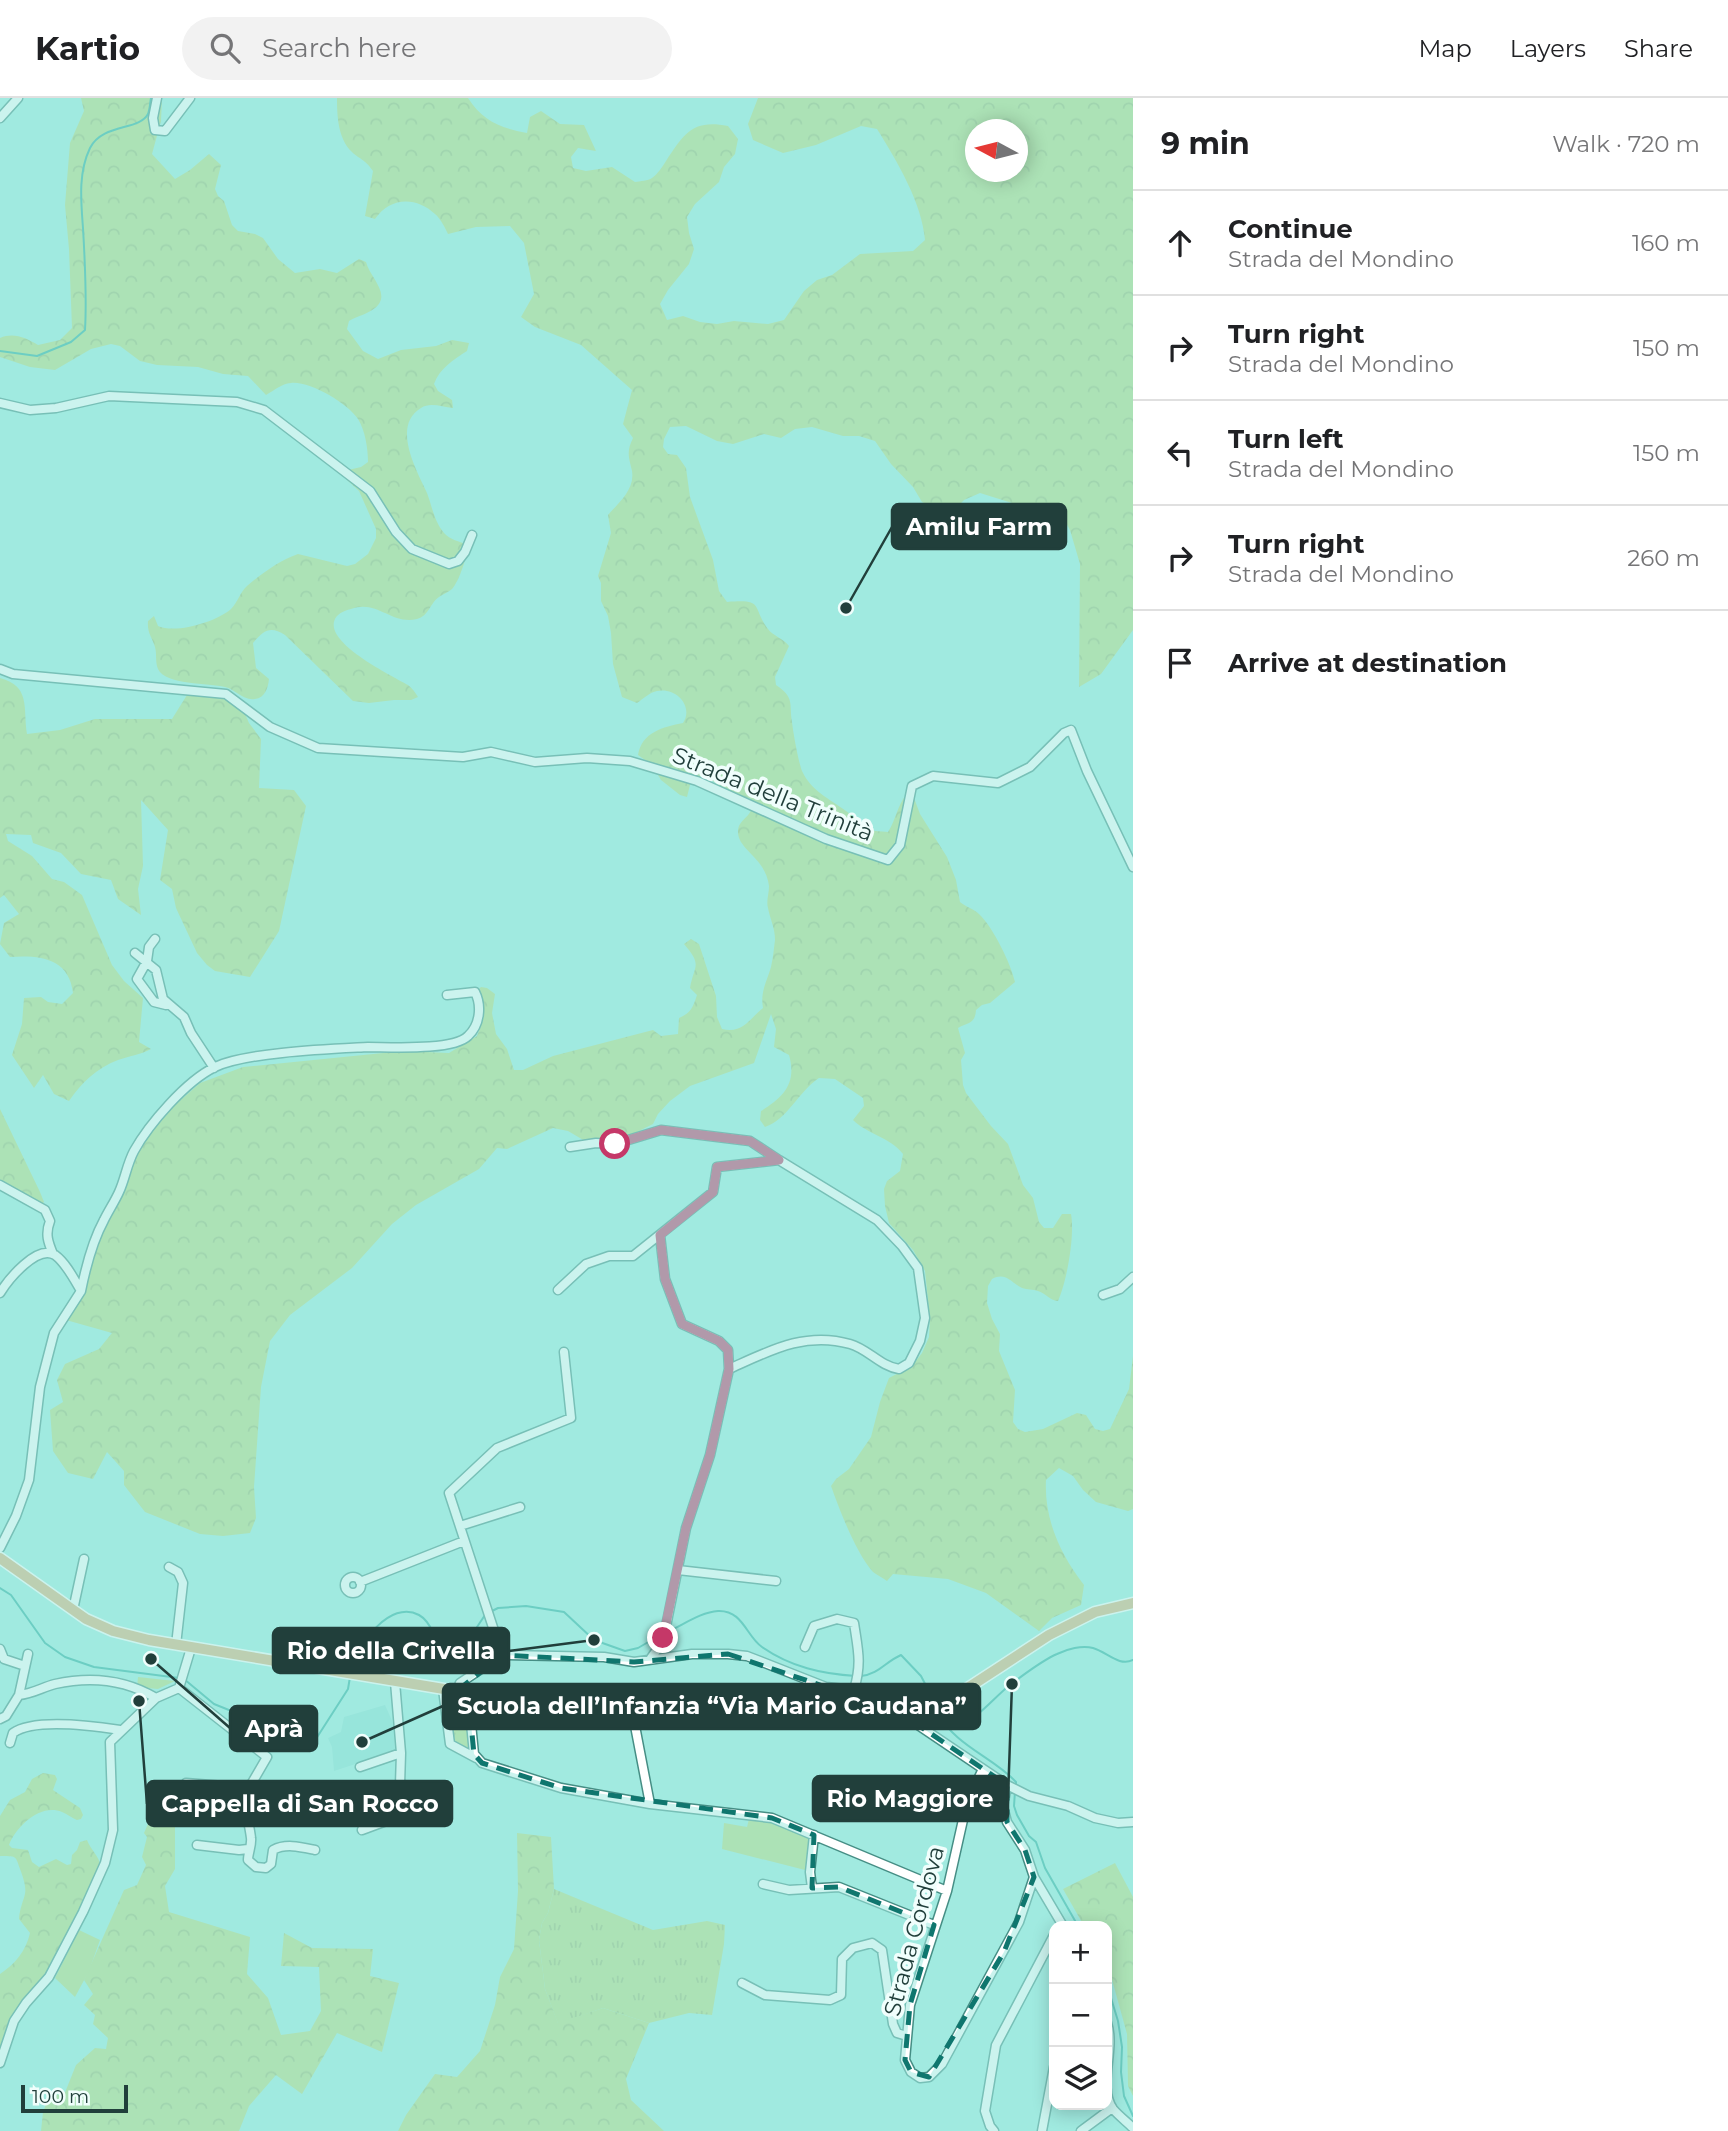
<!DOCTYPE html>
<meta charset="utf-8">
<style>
body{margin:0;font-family:Montserrat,sans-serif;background:#f2f2f2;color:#202124}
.controls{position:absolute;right:21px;bottom:21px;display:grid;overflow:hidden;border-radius:14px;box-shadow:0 4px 18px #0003}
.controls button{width:63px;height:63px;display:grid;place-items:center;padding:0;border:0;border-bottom:2px solid #e0e0e0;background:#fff;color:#202124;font:35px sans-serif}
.compass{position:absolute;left:965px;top:21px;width:63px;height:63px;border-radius:50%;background:#fff;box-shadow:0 4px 18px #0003;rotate:277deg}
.scale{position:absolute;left:21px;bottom:18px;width:107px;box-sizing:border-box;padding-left:7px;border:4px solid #213f3b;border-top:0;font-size:19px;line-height:24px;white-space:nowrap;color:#213f3b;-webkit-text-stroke:5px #f0fefc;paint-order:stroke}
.stop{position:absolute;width:21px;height:21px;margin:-16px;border:5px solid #c53868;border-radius:50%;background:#fff}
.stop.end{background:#c53868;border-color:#fff;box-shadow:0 2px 7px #0008}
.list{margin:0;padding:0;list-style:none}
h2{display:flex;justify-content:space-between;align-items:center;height:91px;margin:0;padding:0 28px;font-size:30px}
h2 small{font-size:23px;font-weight:400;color:#757577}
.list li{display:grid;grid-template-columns:46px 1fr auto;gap:21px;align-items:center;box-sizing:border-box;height:105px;padding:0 28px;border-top:2px solid #e0e0e0}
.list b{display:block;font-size:26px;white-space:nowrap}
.list p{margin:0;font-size:23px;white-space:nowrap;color:#757577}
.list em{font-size:23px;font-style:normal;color:#757577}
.icon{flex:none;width:38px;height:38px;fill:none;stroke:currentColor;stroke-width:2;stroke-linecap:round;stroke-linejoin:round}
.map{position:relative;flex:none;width:1133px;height:2033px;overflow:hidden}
header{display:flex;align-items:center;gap:42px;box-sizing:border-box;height:98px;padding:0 35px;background:#fff;border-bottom:2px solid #e0e0e0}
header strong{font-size:33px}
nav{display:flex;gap:38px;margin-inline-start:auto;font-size:24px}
.search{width:490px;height:63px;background:#f2f2f2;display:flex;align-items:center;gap:18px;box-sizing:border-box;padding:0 24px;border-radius:38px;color:#757577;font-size:26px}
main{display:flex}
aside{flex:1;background:#fff}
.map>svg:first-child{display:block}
.built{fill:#8de0d5}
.grass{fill:url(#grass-tufts)}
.forest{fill:url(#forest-crowns);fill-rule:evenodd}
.green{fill:#bbd984}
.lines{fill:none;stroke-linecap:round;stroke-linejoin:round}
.stream{stroke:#2eada0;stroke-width:2}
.minor-casing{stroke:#468e85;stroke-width:11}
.major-casing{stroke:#fff;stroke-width:13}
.minor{stroke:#fff;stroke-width:8}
.major{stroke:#deb07a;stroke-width:10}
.route{stroke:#c53868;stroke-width:9}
.marked{fill:none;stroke:#0f766e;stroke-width:5;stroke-dasharray:14 9;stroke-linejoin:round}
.labels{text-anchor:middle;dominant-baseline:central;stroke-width:7;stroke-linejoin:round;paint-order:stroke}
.street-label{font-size:23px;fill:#213f3b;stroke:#f0fefc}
.leader{fill:none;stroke:#213f3b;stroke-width:2.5}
.callout-dot{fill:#213f3b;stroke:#f0fefc;stroke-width:2.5}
.callout{fill:#213f3b;stroke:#213f3b;stroke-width:2.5}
.callout-label{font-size:24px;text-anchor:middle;font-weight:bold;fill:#fff}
</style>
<header>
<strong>Kartio</strong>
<div class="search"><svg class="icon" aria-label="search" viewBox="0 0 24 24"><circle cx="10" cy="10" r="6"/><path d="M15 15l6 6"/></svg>Search here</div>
<nav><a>Map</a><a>Layers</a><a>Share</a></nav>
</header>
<main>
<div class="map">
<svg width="1133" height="2033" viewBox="0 0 1133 2033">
<defs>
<pattern id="grass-tufts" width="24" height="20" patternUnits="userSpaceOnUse" patternTransform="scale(1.75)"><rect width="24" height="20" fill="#bbd984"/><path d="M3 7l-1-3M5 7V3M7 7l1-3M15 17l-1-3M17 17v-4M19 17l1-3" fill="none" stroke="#a0bb73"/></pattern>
<pattern id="forest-crowns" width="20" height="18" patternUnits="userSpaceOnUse" patternTransform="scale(1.75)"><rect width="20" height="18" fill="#bbd984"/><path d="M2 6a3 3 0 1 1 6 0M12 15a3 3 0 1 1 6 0" fill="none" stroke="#a0bb73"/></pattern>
</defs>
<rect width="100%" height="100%" fill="#a1eae0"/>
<!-- built -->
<path class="built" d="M385 1607 393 1625 395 1653 334 1673 332 1649 328 1640 341 1634 344 1619Z"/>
<!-- grass -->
<path class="grass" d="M450 1600 463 1602 471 1653 455 1645Z
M554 1791 653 1832 707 1823 725 1827 724 1846 712 1917 689 1915 649 1925 603 1910 558 1926 545 1891 539 1842 542 1825 548 1815Z"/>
<!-- forest -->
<path class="forest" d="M81 0H162L161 23 152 56 175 81 190 72 209 56 221 67 215 91 218 98 224 103 232 127 238 133 255 136 263 140 278 161 295 175 320 171 337 175 359 161 366 164C370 180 392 196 375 210 368 216 357 218 349 223L347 231 363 253 378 261 401 252 436 248 452 242 469 245 467 253C453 262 440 270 434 286L438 293 452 302 453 310C442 309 430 304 421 310 391 328 417 373 427 395 432 408 434 423 444 435 450 442 459 443 468 447 468 456 459 484 452 491 449 494 443 496 439 499 430 505 429 518 417 521 391 527 377 501 351 511 346 512 341 514 337 518 317 542 393 578 408 587 412 590 415 594 418 599L411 602H394L369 605 353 603 285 537C270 527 263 533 253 545L256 570 269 581C268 590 265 600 255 601 243 603 235 591 225 589 209 585 165 587 158 571 155 564 157 556 155 549 152 539 147 535 148 523L154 518 158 528C176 536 216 524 231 511 238 504 240 494 247 488 261 476 280 462 298 456L347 468 355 466 368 456 376 440V431L359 393 346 381 344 373 361 369 368 364C368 350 365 332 358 321 347 305 310 283 291 285 281 286 275 292 266 297L248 278 223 276 198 269 157 267 140 263 120 248 111 246 91 251 55 272 30 269 0 259V240C14 234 26 240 38 247L60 242 72 230 69 151 65 107 70 45 84 13Z
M337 0H468C483 23 500 30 527 35L530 19 541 13 560 26 584 27 596 53 578 50 571 59 573 70 586 73 612 69 635 84C640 83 648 83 652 80 657 77 663 68 666 63 684 36 692 21 728 28L738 41 735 56 724 69 719 84 695 106 687 119 689 135 694 151 689 166 668 192 660 206 667 222 683 218 700 224 717 226 734 223 768 226 784 222 804 193 817 182 832 177 860 156 913 153 925 142C922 105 897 63 877 31L861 28 816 47 783 55 753 42 748 26 758 0H1133V532L1101 576 1079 589 1080 466 1070 432 1061 416 1045 410 1012 405 980 395 964 402 953 413 936 411 922 404 913 389 891 366 875 343 859 338H843L812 329 795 331 781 340 764 336 733 346 717 343 686 328 670 329 664 341 663 349 668 356 677 357 686 370 690 399 713 462 719 493 727 504C765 501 751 508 768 531 773 538 783 540 789 548L775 579 776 587C795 600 789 605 792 624 793 634 799 666 802 673 811 693 830 701 846 713 868 729 856 732 888 734 896 722 897 707 907 696L914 700 920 716 947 759 956 782 960 804C966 809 974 811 979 816 993 829 1011 866 1015 884L990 905 982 907 976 912C975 926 969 924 958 930L965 955 961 962 963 987 966 995 991 1028 1008 1046 1023 1087 1033 1100 1039 1124 1044 1130H1053L1062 1116H1071C1075 1137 1067 1183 1058 1203 1049 1202 1047 1196 1038 1193 1033 1191 1027 1192 1022 1190 1010 1184 1006 1174 992 1181L988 1188 987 1205 992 1221 1000 1236 999 1253 1015 1292 1013 1324 1018 1331 1025 1334 1043 1331 1077 1315 1086 1317 1095 1331 1103 1333 1110 1331 1129 1291 1133 1258V1411L1128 1413 1096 1404 1083 1392 1073 1378 1059 1370 1046 1382C1044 1421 1060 1456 1084 1487L1081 1507 1052 1520 1039 1533 986 1495 948 1481 893 1476 887 1483C883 1480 877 1477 873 1474 856 1455 840 1413 831 1388L836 1381 849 1371 871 1339 880 1304 889 1280 912 1268 922 1255 929 1239 930 1222 925 1173 913 1152 889 1125 885 1108 884 1091 887 1083 900 1073 903 1056C890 1039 867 1036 853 1022L864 1008 863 1000 835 981 819 980C798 994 788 1021 765 1029L760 1022 761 1013C784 999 797 985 789 957L774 949 776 931 771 916 754 965 690 988 670 1003 658 1016 653 1026 617 1044 585 1043 568 1033 553 1030 507 1051 497 1050 479 1071 416 1107 392 1126 352 1170 290 1217 270 1243 261 1289 254 1389 256 1420 250 1435 223 1438 200 1436 145 1414 124 1387V1373L107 1354 93 1381 68 1375 53 1353 50 1312 63 1304 57 1282 65 1266 99 1251 112 1235 66 1222 86 1190 93 1155 104 1128 118 1106 136 1058 151 1035 175 1007 200 985 243 969 403 953 449 955 477 938 483 922 484 907 479 891 481 889 487 890 495 896 492 915 496 936 507 951 514 972H523L553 958 653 932 661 938 678 936 679 920C691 915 693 909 697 897L690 890C694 867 703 868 684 846L691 841 699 846 716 898 717 919 722 931C743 936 749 921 763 910 760 894 767 883 771 869 773 860 774 850 775 842 775 830 770 821 768 810 766 803 769 796 769 788 766 760 738 752 738 734 738 719 756 720 751 701 743 698 735 696 728 693 713 686 707 672 691 683L687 699 680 697 661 682 652 667 638 657C642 634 663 629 683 625 694 608 676 589 657 593 650 594 643 601 637 605L622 599 613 566 611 535 608 518 601 503V485L598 478 611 435 608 417C618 405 635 392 632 373 629 359 626 354 633 340L623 326 632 292 581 247 535 229 521 219 534 196 524 145 510 128 476 129 448 136C445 130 441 121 435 116 416 98 390 99 375 121L365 118 373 73C364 60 360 62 352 54 338 41 337 18 337 0ZM976 32H1018V74H976Z
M0 580C31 588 23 610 27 636L60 632 95 621H172L187 597 239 602 249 625 261 641 259 690 294 692 306 708 279 833 250 879 215 873 207 867 197 855 176 810 172 791 160 782 168 732 141 702 143 768 138 791 141 817 118 801 111 782 81 776 61 755 33 745 31 737 6 736 8 743 32 758 52 781 64 784 82 797 112 867 124 883 143 900 139 944 151 951C140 957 129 958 118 962 97 970 81 985 69 1003L54 996 43 977 34 990 12 957 22 926 24 900 41 899 48 904 62 906 73 895C69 860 40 857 10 859L0 846 4 825 19 816 4 797 0 800Z
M0 1011 40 1094 44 1104 42 1106 0 1085Z
M43 1675 55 1677 57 1681 53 1692 80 1710 83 1717 81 1721 77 1722C72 1720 67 1716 62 1714 40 1705 16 1729 9 1747L12 1750 28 1752 32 1764 39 1769 56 1761 67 1767 71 1766 72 1757 77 1752 80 1744 87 1742C90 1751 100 1759 100 1767L90 1793 60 1852 44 1879 13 1916 0 1951V1876C15 1866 26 1853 30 1835L19 1821C22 1795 31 1800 20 1771 15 1756 16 1759 0 1758V1718L10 1702 25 1694 32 1681Z
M163 1684 166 1717 175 1720V1771L165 1788 169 1814 250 1839 247 1876 268 1900 281 1937 310 1933 321 1913 319 1869 281 1868 284 1835 312 1850 373 1851 370 1878 399 1885 382 1954 337 1935 302 1996 276 1977 249 2008 239 2033H41L43 2014 50 1996 64 1997 76 1967 95 1950 106 1951 108 1940 93 1926 95 1917 84 1907 93 1896 84 1882 124 1792 137 1787 146 1767 142 1759 147 1739 144 1735 151 1719V1691L156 1686Z
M517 1735 551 1739 554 1791 548 1815 542 1825 539 1842 545 1891 558 1925 603 1910 649 1925 626 1981 631 2002 664 2033H398L406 2017 435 1976 457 1979 480 1953 495 1907 500 1879 514 1851 518 1793Z
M1115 1765 1133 1799V1998L1128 1988 1127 1936 1111 1878 1107 1871V1828H1084L1063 1791Z"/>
<!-- green -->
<path class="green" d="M138 1579 175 1583 158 1591 137 1589Z
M749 1721 772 1723 809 1740 805 1772 722 1751 724 1725 747 1729Z
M79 1832 100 1842 89 1873 75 1899 55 1880Z"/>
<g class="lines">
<!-- stream -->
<path class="stream" d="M0 253 37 258 71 244 85 232C87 198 85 164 83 130 81 103 78 75 90 50 103 25 139 33 148 16 150 11 150 5 151 0
M0 1490 11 1497 45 1545 65 1559 94 1569 179 1580
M490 1514 498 1510 526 1508 564 1514 594 1542 625 1553 638 1550 662 1536
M667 1534C683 1527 701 1514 718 1513 743 1512 746 1538 762 1549 791 1569 822 1576 856 1578
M353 1570C357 1547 390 1501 419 1517 432 1524 438 1547 442 1561L450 1564 457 1559 485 1517
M861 1578C879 1576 885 1564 901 1557L921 1578 935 1605
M184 1581 214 1606 259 1624 274 1639 295 1651 314 1644 348 1591 350 1579
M938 1614C954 1648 992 1658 1016 1684V1687
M951 1631C975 1625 992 1601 1011 1586 1025 1576 1041 1563 1057 1556 1067 1551 1082 1547 1093 1550 1107 1554 1119 1569 1133 1562
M1015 1693 1014 1708 1017 1717 1029 1738 1036 1744 1045 1770 1078 1828
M1107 1887 1118 1923 1122 1949 1121 1974 1124 1998 1133 2018"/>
<defs>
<path id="minor" d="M157 0 153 20 155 32 165 33 190 0
M0 20 18 0
M0 305 30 312 56 310 109 298 237 304 264 312 370 393 396 434 412 451 449 466 458 463 465 454 472 437
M0 571 13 576 226 596 270 629 318 650 463 659 491 654 535 664 587 660 630 663 697 683 826 741 888 762 900 747 912 688 933 678 998 685 1030 669 1064 635 1071 632 1087 673 1133 769
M155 841 149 849 147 863 137 881 154 904 166 907
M135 855 156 872 163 901 184 919 191 935 214 970
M570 1049 596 1045 615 1046 661 1032 750 1043 779 1062
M0 1087 45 1112 50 1123C45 1136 48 1144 53 1156
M660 1137 665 1181 682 1226 719 1243 728 1252 729 1271
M558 1192 586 1166 609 1158H633L713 1094 717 1069 779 1062 877 1122 902 1148 918 1170 925 1220 920 1243 909 1265 899 1271C880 1268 868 1251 850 1246 805 1233 769 1253 729 1271L710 1357 686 1430 663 1543 651 1560
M81 1193C86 1168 92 1144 104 1122 109 1112 115 1103 119 1094 125 1081 127 1066 134 1053 149 1026 186 983 215 969 247 954 331 951 368 949 390 949 453 953 468 938 480 927 482 908 475 894L447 897
M0 1195C8 1182 37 1146 55 1157 66 1165 74 1181 81 1193L54 1235 40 1289 29 1382 16 1418 0 1450
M1103 1197 1120 1191 1133 1179
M460 1428 520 1409
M169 1469 178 1474 183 1485 176 1547
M678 1472 776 1483
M345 1487a8 8 0 1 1 16 0a8 8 0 1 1-16 0Z
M360 1484 464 1443
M73 1512 84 1461
M805 1549 814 1528 837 1521 854 1525C858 1552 862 1565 854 1592
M0 1551 4 1561 25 1568
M502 1557 449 1395 497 1350 571 1320 564 1254
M179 1590 267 1659 249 1690 186 1685
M443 1591 450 1646 476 1660
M457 1593 460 1585 502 1557 604 1559 634 1564 692 1556H728L747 1558 826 1589 854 1592 845 1621
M468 1595 474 1656 482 1665 561 1690 650 1706
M19 1597 28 1556
M631 1607 650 1706 772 1720 947 1793
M0 1621 6 1618 19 1597C32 1596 43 1589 55 1586 91 1578 124 1581 156 1600
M912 1623 1007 1687 1029 1698 1068 1708 1095 1720 1118 1725 1133 1724
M10 1645 13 1635C34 1620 94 1628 120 1632
M360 1669 401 1655 395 1584
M983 1671 967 1704 947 1793 910 1907 905 1962 911 1974 920 1980 929 1979 942 1966 1019 1824 1034 1779
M1007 1687 1003 1709 1007 1724 1025 1752 1034 1779 1063 1828
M307 1696 249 1690C242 1708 249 1722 251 1740 252 1747 248 1755 248 1762L256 1769 266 1770 271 1766 273 1752C286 1745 301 1749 315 1752
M360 1700 400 1687 401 1655
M362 1732 397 1719 400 1687
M197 1747 239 1752 248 1751
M763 1786 789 1792 839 1789 934 1827
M812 1790 810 1774 814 1737
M742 1885 765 1897 830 1902 841 1897 842 1861 853 1850 872 1845 882 1852 893 1926 897 1935 907 1938
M1107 1925C1116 1952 1097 1988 1113 2011 1119 2018 1127 2024 1133 2030
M0 1965 14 1923 26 1905 49 1879 83 1814 105 1765 113 1732 110 1644 156 1600 179 1590 191 1550
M994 2033 990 2028 985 2013 996 1947 1054 1837
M1042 2033 1054 1969
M1081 2033 1112 2010"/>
<path id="major" d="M0 1460 86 1521 113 1533 149 1542 474 1596 893 1624 912 1623 934 1612 1049 1537 1095 1514 1133 1505"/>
</defs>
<!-- minor casing -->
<use href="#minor" class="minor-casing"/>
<!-- major casing -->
<use href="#major" class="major-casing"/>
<!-- minor -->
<use href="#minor" class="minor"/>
<!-- major -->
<use href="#major" class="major"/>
</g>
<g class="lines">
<!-- route -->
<path class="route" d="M615 1046 661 1032 750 1043 779 1062 717 1069 713 1094 660 1137 665 1181 682 1226 719 1243 728 1252 729 1271 710 1357 686 1430 663 1540"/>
</g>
<!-- marked area -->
<path d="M0 0H1133V2033H0ZM728 1556 826 1589 854 1592 845 1621 912 1623 1007 1687V1724L1025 1752 1034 1779 1004 1854 929 1979 911 1974 905 1962 910 1907 934 1827 839 1789 812 1790 814 1737 772 1720 561 1690 482 1665 474 1656 468 1595 457 1593 502 1557 634 1564Z" fill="#a1eae0" fill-opacity=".55" fill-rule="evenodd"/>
<path class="marked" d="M728 1556 826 1589 854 1592 845 1621 912 1623 1007 1687V1724L1025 1752 1034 1779 1004 1854 929 1979 911 1974 905 1962 910 1907 934 1827 839 1789 812 1790 814 1737 772 1720 561 1690 482 1665 474 1656 468 1595 457 1593 502 1557 634 1564Z"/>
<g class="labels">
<!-- street labels -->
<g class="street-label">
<text transform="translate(773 696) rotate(22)">Strada della Trinità</text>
<text transform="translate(914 1833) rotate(-75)">Strada Cordova</text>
</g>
</g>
<!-- callouts -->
<path class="leader" d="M846 510L892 429M594 1542L509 1553M362 1644L443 1608M151 1561L230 1630M1012 1586L1008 1700M139 1603L147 1706"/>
<g class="callout-dot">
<circle cx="846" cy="510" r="7"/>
<circle cx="594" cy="1542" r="7"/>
<circle cx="362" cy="1644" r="7"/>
<circle cx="151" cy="1561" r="7"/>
<circle cx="1012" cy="1586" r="7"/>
<circle cx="139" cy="1603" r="7"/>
</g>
<g class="callout">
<rect x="892" y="406" width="174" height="45" rx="7"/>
<rect x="273" y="1530" width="236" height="45" rx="7"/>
<rect x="443" y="1586" width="537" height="45" rx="7"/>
<rect x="230" y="1608" width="87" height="45" rx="7"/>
<rect x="813" y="1678" width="195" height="45" rx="7"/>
<rect x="147" y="1683" width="305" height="45" rx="7"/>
</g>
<g class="callout-label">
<text x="979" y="437">Amilu Farm</text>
<text x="391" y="1561">Rio della Crivella</text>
<text x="712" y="1616">Scuola dell’Infanzia “Via Mario Caudana”</text>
<text x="274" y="1639">Aprà</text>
<text x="910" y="1709">Rio Maggiore</text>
<text x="300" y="1714">Cappella di San Rocco</text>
</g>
</svg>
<div class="controls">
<button>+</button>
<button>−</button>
<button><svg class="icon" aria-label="layers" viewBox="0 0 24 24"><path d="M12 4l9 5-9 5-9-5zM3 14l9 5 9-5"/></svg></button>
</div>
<svg class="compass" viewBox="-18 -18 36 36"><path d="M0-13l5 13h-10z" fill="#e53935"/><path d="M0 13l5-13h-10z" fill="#757577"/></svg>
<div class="scale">100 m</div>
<div class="stop" style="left:615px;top:1046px"></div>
<div class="stop end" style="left:663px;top:1540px"></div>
</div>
<aside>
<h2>9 min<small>Walk · 720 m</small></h2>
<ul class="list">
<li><svg class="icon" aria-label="ahead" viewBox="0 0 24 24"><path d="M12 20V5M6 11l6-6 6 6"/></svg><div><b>Continue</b><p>Strada del Mondino</p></div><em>160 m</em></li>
<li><svg class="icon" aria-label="right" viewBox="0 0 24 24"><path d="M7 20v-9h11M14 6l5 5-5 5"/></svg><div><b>Turn right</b><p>Strada del Mondino</p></div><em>150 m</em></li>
<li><svg class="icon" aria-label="left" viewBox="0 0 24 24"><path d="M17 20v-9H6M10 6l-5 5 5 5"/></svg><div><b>Turn left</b><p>Strada del Mondino</p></div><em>150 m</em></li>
<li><svg class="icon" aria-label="right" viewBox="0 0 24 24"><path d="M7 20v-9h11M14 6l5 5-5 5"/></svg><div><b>Turn right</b><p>Strada del Mondino</p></div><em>260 m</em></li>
<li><svg class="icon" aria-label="arrive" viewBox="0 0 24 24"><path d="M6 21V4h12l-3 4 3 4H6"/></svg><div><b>Arrive at destination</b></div></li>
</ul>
</aside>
</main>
